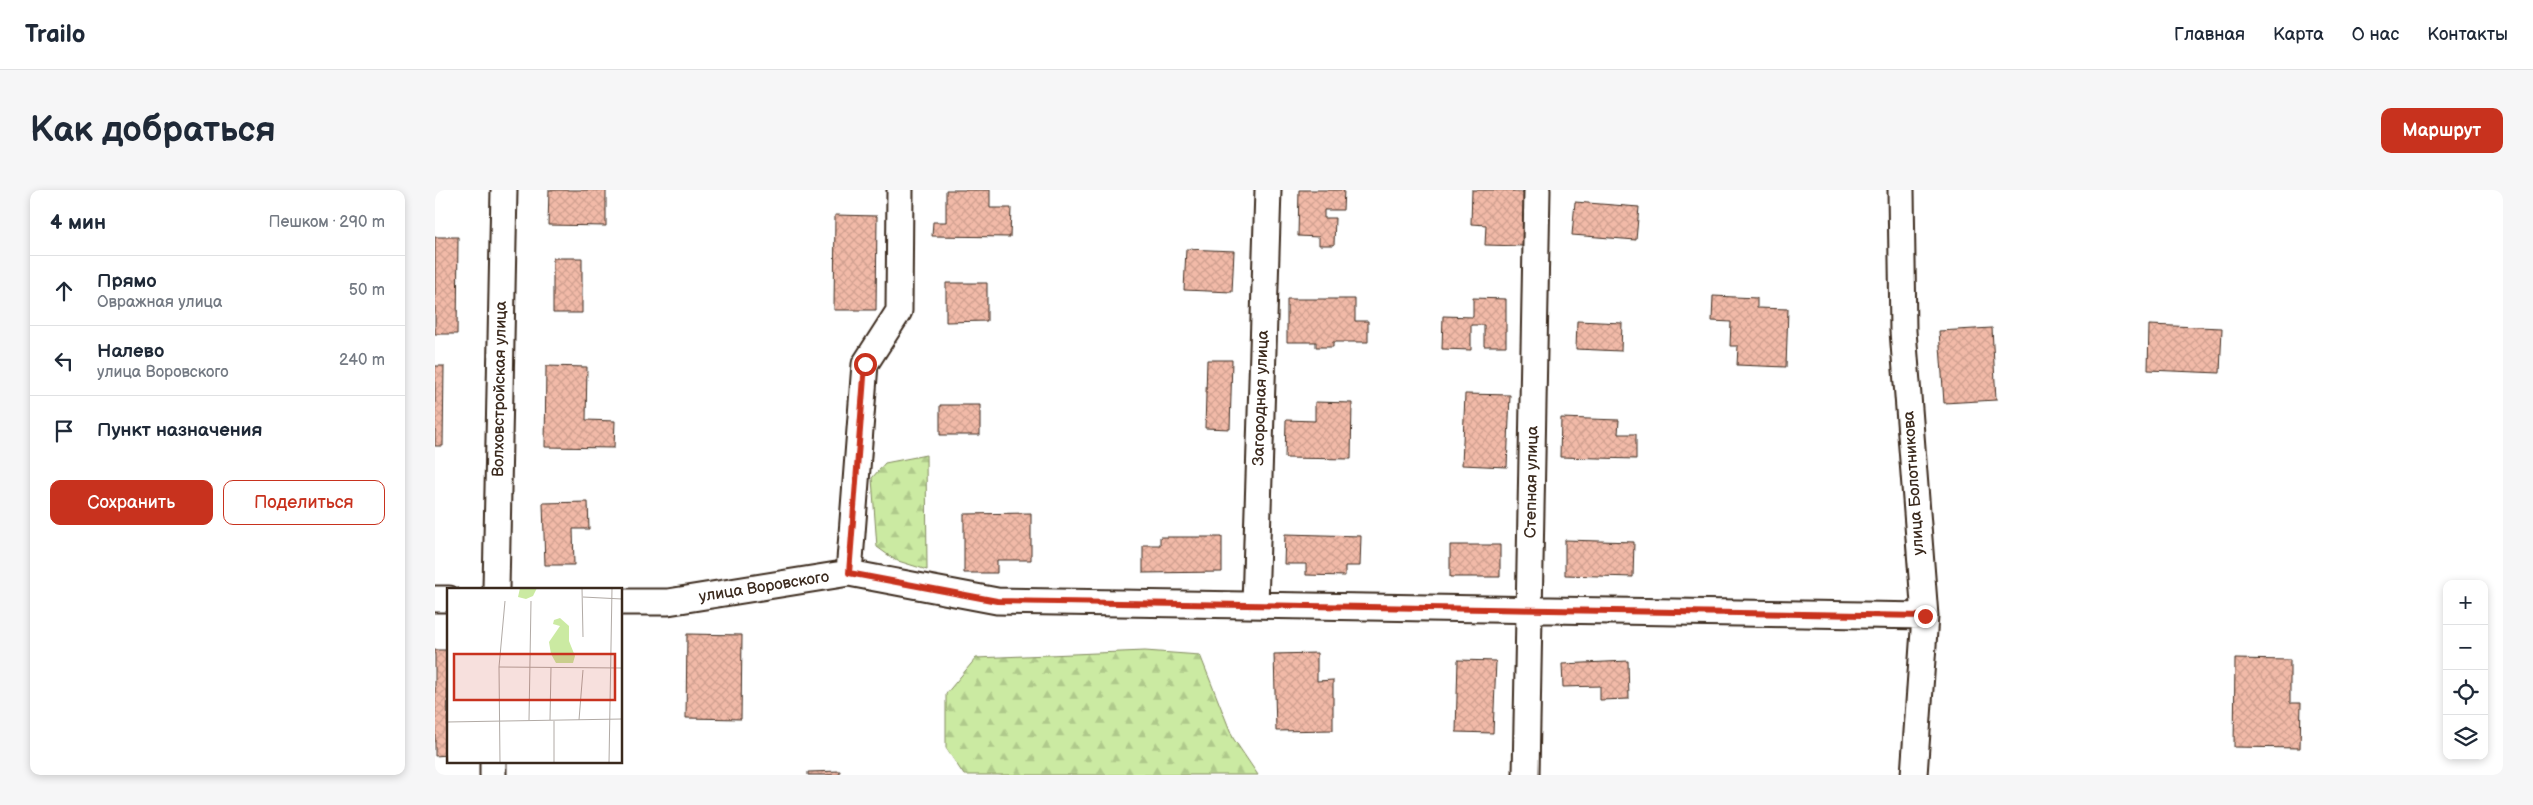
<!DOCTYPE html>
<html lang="ru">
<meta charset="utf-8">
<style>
body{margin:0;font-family:"Balsamiq Sans",sans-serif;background:#f6f6f7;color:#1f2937}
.controls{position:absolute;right:15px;bottom:15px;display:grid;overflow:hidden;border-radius:10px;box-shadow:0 2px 8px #0003}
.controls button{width:45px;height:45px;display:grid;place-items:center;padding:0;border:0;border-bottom:1px solid #e0e1e3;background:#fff;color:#1f2937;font:25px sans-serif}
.stop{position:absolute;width:15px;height:15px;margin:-11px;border:4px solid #c8321e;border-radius:50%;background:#fff}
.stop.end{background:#c8321e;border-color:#fff;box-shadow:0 1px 5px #0008}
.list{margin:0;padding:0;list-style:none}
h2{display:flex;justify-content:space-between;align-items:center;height:65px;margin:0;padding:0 20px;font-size:21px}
h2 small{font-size:16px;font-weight:400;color:#747a83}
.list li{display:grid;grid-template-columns:32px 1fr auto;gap:15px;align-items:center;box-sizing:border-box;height:70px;padding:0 20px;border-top:1px solid #e0e1e3}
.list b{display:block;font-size:19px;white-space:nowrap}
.list p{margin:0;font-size:16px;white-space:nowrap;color:#747a83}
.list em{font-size:16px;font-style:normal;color:#747a83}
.actions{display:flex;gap:10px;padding:15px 20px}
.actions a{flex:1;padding:11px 0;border:1px solid #c8321e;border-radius:10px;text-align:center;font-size:18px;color:#c8321e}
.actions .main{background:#c8321e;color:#fff}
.icon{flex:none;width:28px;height:28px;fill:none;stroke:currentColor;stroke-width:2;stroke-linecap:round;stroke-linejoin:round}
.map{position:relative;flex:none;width:2068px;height:585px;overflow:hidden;border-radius:10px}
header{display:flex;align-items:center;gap:30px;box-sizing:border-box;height:70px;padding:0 25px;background:#fff;border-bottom:1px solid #e0e1e3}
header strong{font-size:24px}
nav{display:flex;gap:28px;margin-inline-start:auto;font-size:18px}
.intro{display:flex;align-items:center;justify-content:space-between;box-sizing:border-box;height:120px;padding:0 30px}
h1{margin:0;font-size:35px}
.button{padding:12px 22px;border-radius:10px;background:#c8321e;color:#fff;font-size:18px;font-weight:700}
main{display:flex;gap:30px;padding:0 30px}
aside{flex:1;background:#fff;border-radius:10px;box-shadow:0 2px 8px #0003}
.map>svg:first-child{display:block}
.forest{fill:url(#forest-firs);stroke:#838a60}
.building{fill:url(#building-cross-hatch);stroke:#3b2a1e}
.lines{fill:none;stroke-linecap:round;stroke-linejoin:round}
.street-casing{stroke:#3b2a1e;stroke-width:29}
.street{stroke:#fff;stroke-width:25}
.route{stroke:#c8321e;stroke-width:6}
.labels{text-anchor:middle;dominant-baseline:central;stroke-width:4;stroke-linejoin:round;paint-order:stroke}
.street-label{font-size:16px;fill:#3b2a1e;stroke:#fff}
.inset-road{fill:none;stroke:#b1aaa5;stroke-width:1}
.view{fill:#c8321e;fill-opacity:0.15;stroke:#c8321e;stroke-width:2.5}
.inset-edge{fill:none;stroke:#3b2a1e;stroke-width:2.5}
</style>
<header>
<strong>Trailo</strong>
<nav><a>Главная</a><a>Карта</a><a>О нас</a><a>Контакты</a></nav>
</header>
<div class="intro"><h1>Как добраться</h1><a class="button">Маршрут</a></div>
<main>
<aside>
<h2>4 мин<small>Пешком · 290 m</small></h2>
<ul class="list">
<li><svg class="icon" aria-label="ahead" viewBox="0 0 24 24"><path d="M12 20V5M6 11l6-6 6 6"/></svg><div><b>Прямо</b><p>Овражная улица</p></div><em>50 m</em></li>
<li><svg class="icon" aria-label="left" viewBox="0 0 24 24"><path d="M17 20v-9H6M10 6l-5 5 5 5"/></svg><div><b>Налево</b><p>улица Воровского</p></div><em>240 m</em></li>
<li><svg class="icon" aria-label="arrive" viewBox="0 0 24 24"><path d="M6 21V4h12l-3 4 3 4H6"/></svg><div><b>Пункт назначения</b></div></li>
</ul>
<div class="actions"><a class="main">Сохранить</a><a>Поделиться</a></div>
</aside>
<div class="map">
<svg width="2068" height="585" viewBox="0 0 2068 585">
<defs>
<pattern id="forest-firs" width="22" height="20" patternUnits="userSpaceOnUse" patternTransform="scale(1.25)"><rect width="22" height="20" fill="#cbeaa2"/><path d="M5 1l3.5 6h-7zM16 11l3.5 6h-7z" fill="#afc98b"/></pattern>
<pattern id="building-cross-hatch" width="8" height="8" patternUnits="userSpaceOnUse" patternTransform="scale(1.25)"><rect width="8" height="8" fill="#f2baa8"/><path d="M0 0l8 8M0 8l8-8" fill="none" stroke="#d0a090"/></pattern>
</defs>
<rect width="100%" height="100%" fill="#fff"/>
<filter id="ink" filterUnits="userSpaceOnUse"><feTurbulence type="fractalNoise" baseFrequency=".02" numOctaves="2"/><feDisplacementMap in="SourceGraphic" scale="10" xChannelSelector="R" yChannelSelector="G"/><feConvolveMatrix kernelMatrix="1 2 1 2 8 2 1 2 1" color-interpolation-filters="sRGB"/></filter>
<g filter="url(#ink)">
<!-- forest -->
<path class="forest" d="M491 265 492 380 460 370 442 357 437 288 450 273Z
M710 461 765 465 798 548 823 585H529L511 558V504L541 468Z"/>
<!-- building -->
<path class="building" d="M114 0H171V36L113 35Z
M511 0H555V18H576L575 47 497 46 498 32H511Z
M864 0H909L908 20H889V28H900L899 55H884V47L863 46Z
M1037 0H1078V2H1089L1088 56 1050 55 1051 35 1036 34Z
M1140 12 1204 17 1201 50 1137 45Z
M400 25 442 26 441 120H399Z
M0 47H23L22 144H0Z
M751 59 799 61 797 102 749 100Z
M118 68H147V123H118Z
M511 93H552V131L511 132Z
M1278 106 1322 108V118L1353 119 1351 177 1302 175 1303 156H1295L1296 132 1277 131Z
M1038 108 1071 109V156H1049V135H1036V160L1007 159 1008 126 1038 127Z
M852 109H920V131H933V152H898V157H881V152H852Z
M1142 131 1187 133 1186 161 1141 159Z
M1714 135 1787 138 1785 183 1713 180Z
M1557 138 1561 210 1509 213 1504 141Z
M772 170H797L795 239 770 238Z
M0 176H9L8 256H0Z
M111 176 152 177 151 230 180 231 179 258 110 257Z
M1030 204 1075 205 1072 277 1027 275Z
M880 212 917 213 916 269 850 268 851 230 880 231Z
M505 215H545V245H505Z
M1126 228 1184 230 1183 244H1201V269L1125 267Z
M153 312 154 339H138L139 375H110L108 313Z
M596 323V370H562V383H529V324Z
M850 344 926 346 925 376H910V386L871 385V374H849Z
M725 347H787V382L708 383V355H725Z
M1130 350 1199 352 1198 387 1130 385Z
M1015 355H1065V387H1015Z
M252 444 307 445 306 529 251 528Z
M0 460H12L13 565 0 566Z
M882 463V491L898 490V540L841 541 839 464Z
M1800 469 1855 470V513H1866L1865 558 1799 557Z
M1023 470 1061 471 1058 543 1021 542Z
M1193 471 1194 509 1165 510V496L1128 497 1127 474Z
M405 581V585H373V582Z"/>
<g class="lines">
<defs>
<path id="street" d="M1466 0 1468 141 1490 426 1479 585
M414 383 430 174 464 121 465 0
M61 399 69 0
M0 409H14
M186 412H233L414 383 562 411 1490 426
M820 415 833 0
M58 585V571
M1091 585 1102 0"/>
</defs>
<!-- street casing -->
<use href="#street" class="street-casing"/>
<!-- street -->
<use href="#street" class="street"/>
</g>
</g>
<g class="lines" filter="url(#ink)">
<!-- route -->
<path class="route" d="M430 174 414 383 562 411 1490 426"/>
</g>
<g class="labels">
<!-- street labels -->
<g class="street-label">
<text transform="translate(65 199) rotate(-89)">Волховстройская улица</text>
<text transform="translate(826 208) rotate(-88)">Загородная улица</text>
<text transform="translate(1097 292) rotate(-89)">Степная улица</text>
<text transform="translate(1479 293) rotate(-94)">улица Болотникова</text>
<text transform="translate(329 397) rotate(-9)">улица Воровского</text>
</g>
</g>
<!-- overview -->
<g transform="translate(12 398)">
<rect width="175" height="175" fill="#fff"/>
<path d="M73 0H90L86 8 79 11 71 9ZM113 30 122 38V53L128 68 126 75H109L104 66 102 54 113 38 106 36 107 32Z" fill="#cbeaa2"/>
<path class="inset-road" d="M135 0 136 49M136 9 175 11M52 79 175 80M82 132 84 13M103 132 104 79M132 132 136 82M0 134 175 131M0 158 1 175M53 175 52 79 58 13M107 175V133M162 175 165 0"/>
<path class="view" d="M7 66H168V112H7Z"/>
<rect width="175" height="175" class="inset-edge"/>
</g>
</svg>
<div class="controls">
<button>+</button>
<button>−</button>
<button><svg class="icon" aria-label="locate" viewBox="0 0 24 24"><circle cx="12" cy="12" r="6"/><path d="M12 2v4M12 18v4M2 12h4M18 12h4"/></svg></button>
<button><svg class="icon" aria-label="layers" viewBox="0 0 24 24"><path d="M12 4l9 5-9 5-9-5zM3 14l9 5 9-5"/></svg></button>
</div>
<div class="stop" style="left:430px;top:174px"></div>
<div class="stop end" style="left:1490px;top:426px"></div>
</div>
</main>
